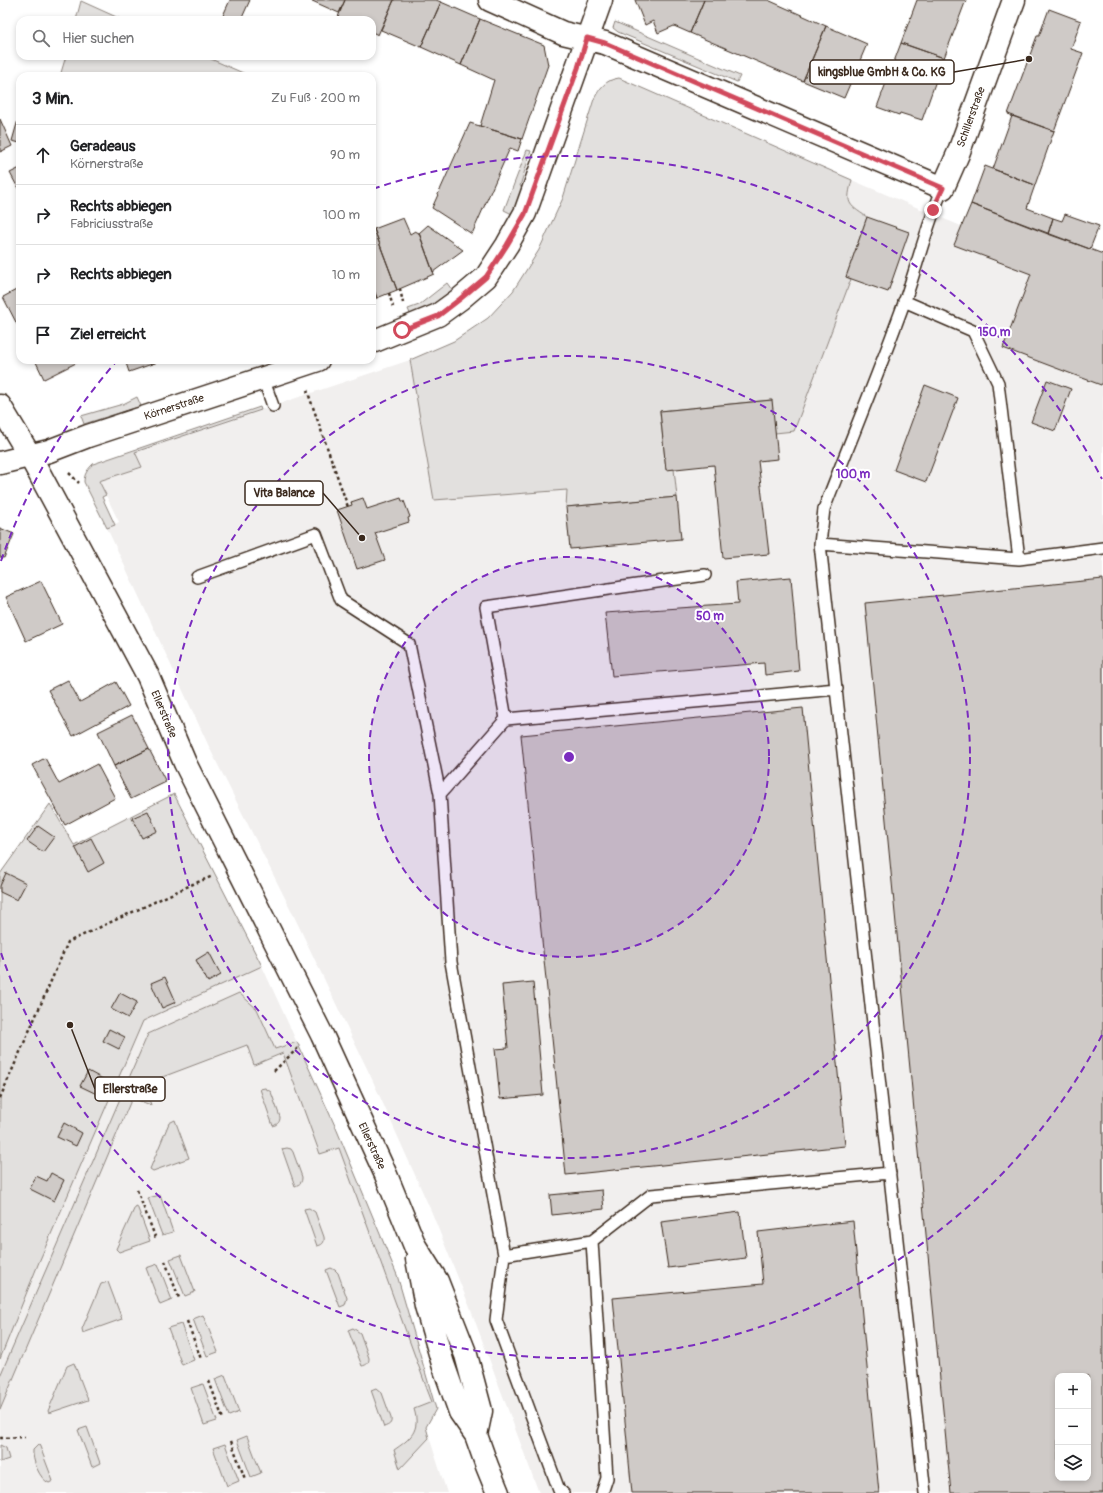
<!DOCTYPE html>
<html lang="de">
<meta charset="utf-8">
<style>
body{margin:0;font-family:Pangolin,sans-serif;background:#f2f2f2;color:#202124}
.controls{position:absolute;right:12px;bottom:12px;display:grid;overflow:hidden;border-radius:8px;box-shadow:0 2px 6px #0003}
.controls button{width:36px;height:36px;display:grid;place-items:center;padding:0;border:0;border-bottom:1px solid #e0e0e0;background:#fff;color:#202124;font:20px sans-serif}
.stop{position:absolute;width:12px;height:12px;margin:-9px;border:3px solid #d1495b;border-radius:50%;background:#fff}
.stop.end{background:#d1495b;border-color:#fff;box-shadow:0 1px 4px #0008}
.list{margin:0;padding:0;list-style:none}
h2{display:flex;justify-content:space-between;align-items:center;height:52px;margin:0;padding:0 16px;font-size:17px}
h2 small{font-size:13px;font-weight:400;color:#757577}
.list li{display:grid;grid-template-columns:26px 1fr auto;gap:12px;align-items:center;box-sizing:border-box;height:60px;padding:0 16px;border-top:1px solid #e0e0e0}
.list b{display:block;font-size:15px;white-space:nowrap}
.list p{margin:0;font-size:13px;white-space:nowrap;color:#757577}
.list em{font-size:13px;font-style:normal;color:#757577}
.icon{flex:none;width:22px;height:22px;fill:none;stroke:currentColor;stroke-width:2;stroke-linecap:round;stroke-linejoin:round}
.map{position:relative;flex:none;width:1103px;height:1493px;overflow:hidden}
.search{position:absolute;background:#fff;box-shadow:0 2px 6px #0003;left:16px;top:16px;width:360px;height:44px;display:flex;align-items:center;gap:10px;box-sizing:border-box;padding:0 14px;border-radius:12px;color:#757577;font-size:15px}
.panel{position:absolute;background:#fff;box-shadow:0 2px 6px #0003;left:16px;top:72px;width:360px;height:292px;border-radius:12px}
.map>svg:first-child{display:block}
.built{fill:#f1efee;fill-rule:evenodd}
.green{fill:#e2e0de;stroke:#8e857e}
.building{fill:#cfcac7;stroke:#3b2a1e;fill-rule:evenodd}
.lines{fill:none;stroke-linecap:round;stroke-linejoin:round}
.lane-casing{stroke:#3b2a1e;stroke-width:14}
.street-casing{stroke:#3b2a1e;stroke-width:25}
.secondary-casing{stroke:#3b2a1e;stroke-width:25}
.path{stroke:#3b2a1e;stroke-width:2.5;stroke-dasharray:3 3;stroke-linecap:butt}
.lane{stroke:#fff;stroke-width:11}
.street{stroke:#fff;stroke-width:22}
.secondary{stroke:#fff;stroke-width:22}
.route{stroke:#d1495b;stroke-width:5}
.ring{fill:none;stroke:#7b2cbf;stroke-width:2;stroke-dasharray:7 5}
.labels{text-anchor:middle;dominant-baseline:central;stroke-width:4;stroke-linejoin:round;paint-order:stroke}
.street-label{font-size:11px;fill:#3b2a1e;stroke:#fff}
.centre{fill:#7b2cbf;stroke:#fff;stroke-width:2}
.ring-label{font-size:12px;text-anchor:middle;font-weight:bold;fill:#7b2cbf;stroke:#fff;stroke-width:4;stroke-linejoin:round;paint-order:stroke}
.leader{fill:none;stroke:#3b2a1e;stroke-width:1.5}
.callout-dot{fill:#3b2a1e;stroke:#fff;stroke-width:1.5}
.callout{fill:#fff;stroke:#3b2a1e;stroke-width:1.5}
.callout-label{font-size:12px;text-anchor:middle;font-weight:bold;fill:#3b2a1e}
</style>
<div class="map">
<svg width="1103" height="1493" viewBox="0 0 1103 1493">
<rect width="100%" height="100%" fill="#fff"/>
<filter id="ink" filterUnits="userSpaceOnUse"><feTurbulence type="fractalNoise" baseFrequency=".025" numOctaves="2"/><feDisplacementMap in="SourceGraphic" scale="8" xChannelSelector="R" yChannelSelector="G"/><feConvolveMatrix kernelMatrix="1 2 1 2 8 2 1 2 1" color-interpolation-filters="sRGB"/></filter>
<g filter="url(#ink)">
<!-- built -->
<path class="built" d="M619 78 828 170 961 226 971 204 1103 254V1493H539L469 1305 432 1213 372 1079 291 910 212 753 107 528 119 522 99 481 142 467 135 452 410 360 454 341 488 318 513 291 539 250 563 198 597 94 605 83 611 79ZM1058 1376H1088V1478H1058Z
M262 966 336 1128 397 1275 436 1409 426 1427 447 1493H0V1359L39 1262 143 1021Z"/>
<!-- green -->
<path class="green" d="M81 1 123 20H76Z
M615 22 740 76 737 82 618 32 613 28Z
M66 56H204L250 76H60Z
M619 78 852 180C846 203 847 204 867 217L846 277 851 279 794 431 775 433 771 400 660 411 666 469H674L677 497 566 507 567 490 434 500 410 360 454 341 488 318 513 291 539 250 563 198 594 99C600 88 605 80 619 78Z
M527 150 531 151 520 186 523 187 518 202 512 214 504 210Z
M447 283 452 290 429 307 411 316 408 309 419 305Z
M137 397 141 406 84 424 81 416 123 404Z
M260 407 261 410 135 452 142 467 99 481 106 495 102 497 115 525 107 528 84 482C84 474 88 469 93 464Z
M174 794 262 966 143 1021 39 1262 0 1359V874L50 804 74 845Z
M239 993 257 1009 275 1049 297 1042 336 1128 397 1275 436 1409 426 1427 429 1438 400 1469 394 1450C410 1439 421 1431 414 1409L432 1402 427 1389 339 1148 320 1154 283 1053 254 1065 247 1045 144 1084 151 1105 132 1098 0 1410V1376L148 1034Z
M265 1088 271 1092 280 1117C280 1122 278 1124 273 1126L260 1089Z
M175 1120 189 1158 153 1171 150 1169 169 1123Z
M287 1148 291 1149 293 1152 302 1177C302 1183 300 1184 295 1186L282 1149Z
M160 1195 173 1232 162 1235 148 1198Z
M137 1206 150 1241 119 1252 116 1249 135 1207Z
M309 1208 315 1212 324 1237C325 1243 322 1245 317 1246L304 1209Z
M181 1255 195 1292 185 1296 170 1259Z
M158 1264 172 1300 160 1305 146 1268Z
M331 1268 335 1270 338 1273 347 1298 345 1305 340 1307 326 1270Z
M108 1282 122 1319 83 1333 82 1329 101 1284Z
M203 1315 218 1352 207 1356 193 1319Z
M181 1324 194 1360 182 1365 168 1328Z
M353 1328 360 1333 369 1358C369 1363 367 1365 362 1366L348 1330Z
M74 1363 88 1400 49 1413 48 1411 67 1366Z
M225 1375 239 1412 229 1416 215 1379Z
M203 1384 217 1421 204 1425 191 1388Z
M376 1388 382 1393 391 1418C392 1424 389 1425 384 1427L371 1390Z
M87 1427 100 1463 92 1467 78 1430Z
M247 1436 261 1473 251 1477 237 1440Z
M39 1444 53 1481 49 1483C39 1479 32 1459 33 1450Z
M225 1444 239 1481 227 1486 213 1448Z
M0 1445 6 1448 9 1459 0 1462Z"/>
<!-- building -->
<path class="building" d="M230 0H250L241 20H221Z
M310 0H345L339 13Z
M345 0H394L378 35 372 32V20H345L338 17Z
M394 0H436L441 2 421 47 381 30Z
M635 0H704L690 33 674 26 658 33 653 21 645 25Z
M704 0H768L826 26 803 81 690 33Z
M917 0H966L944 58 901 43Z
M441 2 480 19 461 65 421 47Z
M1049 9 1081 21 1071 49 1083 53 1054 131 1008 114 1037 36H1039Z
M480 19 544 45 548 65 522 139 480 126 494 80 461 65Z
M826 26 867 44 844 98 803 81Z
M901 43 944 58 922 120 900 113 899 115 877 107Z
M20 113V143L12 141Z
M1012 116 1054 131 1035 185 993 169Z
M0 119 12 146 0 152Z
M470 123 522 139 518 151 510 148 472 234 432 208Z
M985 166 1035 185 1027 208 1053 218 1048 234 971 204Z
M20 168V192L10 173Z
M971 204 1103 254V382L1101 385 1003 348 1031 274 954 245Z
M1065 214 1099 226 1090 249 1048 234 1053 218 1062 221Z
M867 217 909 232 888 292 846 277Z
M403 218 410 234 415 231 419 233 434 274 397 290 374 229Z
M428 225 463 250 433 272 419 233Z
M374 229 397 290 377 298 372 285V230Z
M372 285 377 298 372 299Z
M20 288V330L3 297Z
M35 360H82L44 379Z
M125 360H150L152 364 129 372Z
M150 360H164L152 364Z
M1047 380 1071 389 1055 431 1031 422Z
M925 385 958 398 926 482 894 470Z
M772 400 778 459 758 461 769 554 723 558 714 465 666 470 660 411Z
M677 497 681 539 570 549 566 507Z
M363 498 367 509 401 498 402 501H404L410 517 408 518 409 522 375 533 385 560 357 569 337 510 352 505 351 502Z
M0 528 14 534 4 558 0 557Z
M791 577 799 671 765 675 764 663 612 676 605 613 738 604 736 582Z
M1103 579V1493H951L865 603ZM1058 1376H1088V1478H1058Z
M41 581 62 624 26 641 6 597Z
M68 680 80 702 116 682 129 706 73 736 48 690Z
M803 708 845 1146 566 1175 521 735Z
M132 715 149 749 114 766 98 732Z
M149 749 166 782 131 799 114 766Z
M45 758 59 784 97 764 115 798 65 825 32 765Z
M148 811 157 831 142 838 132 818Z
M38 826 54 837 43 852 27 841Z
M91 838 104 863 88 872 75 847Z
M6 873 26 883 17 900 0 892V886Z
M209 952 221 975 208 982 196 960Z
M165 977 176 1002 162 1008 151 983Z
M533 982 543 1095 500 1099 495 1049 508 1048 502 985Z
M120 993 137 1002 128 1018 111 1009Z
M109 1029 125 1037 119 1049 103 1041Z
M88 1071 110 1083 103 1097 80 1086Z
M64 1123 82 1133 76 1146 57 1137Z
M51 1173 64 1180 54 1201 30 1189 36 1176 47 1181Z
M602 1190 604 1209 552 1215 550 1195Z
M740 1212 746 1258 668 1268 661 1222Z
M853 1221 879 1493H632L613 1298 763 1284 758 1232Z"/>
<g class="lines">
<defs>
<path id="lane" d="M904 301 973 331 998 383 1019 559
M263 378 273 406
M820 544 1019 559 1103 548
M197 577 316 534 341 600 409 644 440 794 451 962 504 1255 496 1320 559 1490 563 1493
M506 719 837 689
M440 794 506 719 486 607 705 575
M592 1241 607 1478 602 1493
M504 1255 592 1241 651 1195 890 1173
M925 1493 820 544 824 509C851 439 880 370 905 300 918 263 927 224 943 188"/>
<path id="street" d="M490 0 563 33 605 43 943 188 958 154 1014 0
M372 342 438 315 460 299 486 277 507 245 525 213 601 0
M0 463 49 451 88 436 318 360"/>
<path id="secondary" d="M0 406 30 456 148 676 185 763 322 1035 386 1175 415 1246 437 1281 466 1355 481 1411 476 1435
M417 1259 426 1306 443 1364 460 1412 476 1435 487 1466 498 1493"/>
</defs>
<!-- lane casing -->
<use href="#lane" class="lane-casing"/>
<!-- street casing -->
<use href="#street" class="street-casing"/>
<!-- secondary casing -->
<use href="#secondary" class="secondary-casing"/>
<!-- path -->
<path class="path" d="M400 289 403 303
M389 293 393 307
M307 390 348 507
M69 473 79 483
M274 1071 300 1046
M0 1098 68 942 193 884 213 876
M137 1190 156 1239
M165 1261 179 1298
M187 1321 201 1359
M209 1381 223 1419
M0 1438 25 1437
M231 1441 245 1479"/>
<!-- lane -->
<use href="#lane" class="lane"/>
<!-- street -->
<use href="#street" class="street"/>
<!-- secondary -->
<use href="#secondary" class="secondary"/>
</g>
</g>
<g class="lines" filter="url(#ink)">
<!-- route -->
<path class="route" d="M402 330 438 316 460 299 486 277 507 245 525 214 578 68 587 38 605 43 943 188 933 210"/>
</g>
<!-- distance rings -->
<circle cx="569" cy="757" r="200" fill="#7b2cbf" fill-opacity=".12"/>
<g class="ring">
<circle cx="569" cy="757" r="200"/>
<circle cx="569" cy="757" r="401"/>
<path d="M1102 1035A601 601 0 0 1 1 953M1 561A601 601 0 0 1 115 363M373 189A601 601 0 0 1 1102 479"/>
</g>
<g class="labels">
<!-- street labels -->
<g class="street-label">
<text transform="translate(971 117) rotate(-70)">Schillerstraße</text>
<text transform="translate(174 407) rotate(-18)">Körnerstraße</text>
<text transform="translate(164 714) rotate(67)">Ellerstraße</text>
<text transform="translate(372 1146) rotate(65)">Ellerstraße</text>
</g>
</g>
<circle cx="569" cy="757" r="6" class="centre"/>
<g class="ring-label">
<text x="994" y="336">150 m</text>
<text x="853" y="478">100 m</text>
<text x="710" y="620">50 m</text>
</g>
<!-- callouts -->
<path class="leader" d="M1029 59L954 72M362 538L323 493M70 1025L95 1089"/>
<g class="callout-dot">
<circle cx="1029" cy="59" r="4"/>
<circle cx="362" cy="538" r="4"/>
<circle cx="70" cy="1025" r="4"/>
</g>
<g class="callout">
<rect x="810" y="60" width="144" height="24" rx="4"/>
<rect x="245" y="481" width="78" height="24" rx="4"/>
<rect x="95" y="1077" width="70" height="24" rx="4"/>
</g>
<g class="callout-label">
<text x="882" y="76">kingsblue GmbH &amp; Co. KG</text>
<text x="284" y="497">Vita Balance</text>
<text x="130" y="1093">Ellerstraße</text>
</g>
</svg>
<div class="controls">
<button>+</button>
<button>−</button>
<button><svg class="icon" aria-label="layers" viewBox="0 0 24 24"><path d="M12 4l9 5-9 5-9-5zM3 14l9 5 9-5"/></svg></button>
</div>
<div class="stop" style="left:402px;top:330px"></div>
<div class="stop end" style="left:933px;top:210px"></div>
<div class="search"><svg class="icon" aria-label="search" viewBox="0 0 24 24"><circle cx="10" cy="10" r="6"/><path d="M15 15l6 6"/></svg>Hier suchen</div>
<section class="panel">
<h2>3 Min.<small>Zu Fuß · 200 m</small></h2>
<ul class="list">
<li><svg class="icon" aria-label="ahead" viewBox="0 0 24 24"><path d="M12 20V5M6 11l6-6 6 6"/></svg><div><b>Geradeaus</b><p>Körnerstraße</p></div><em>90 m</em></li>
<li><svg class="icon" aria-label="right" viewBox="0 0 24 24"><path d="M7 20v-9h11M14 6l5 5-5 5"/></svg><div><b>Rechts abbiegen</b><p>Fabriciusstraße</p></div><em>100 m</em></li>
<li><svg class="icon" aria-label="right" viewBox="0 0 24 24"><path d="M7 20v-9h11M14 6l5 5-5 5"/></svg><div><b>Rechts abbiegen</b></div><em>10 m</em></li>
<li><svg class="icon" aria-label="arrive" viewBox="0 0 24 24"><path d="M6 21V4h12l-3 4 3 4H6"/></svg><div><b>Ziel erreicht</b></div></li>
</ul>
</section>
</div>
